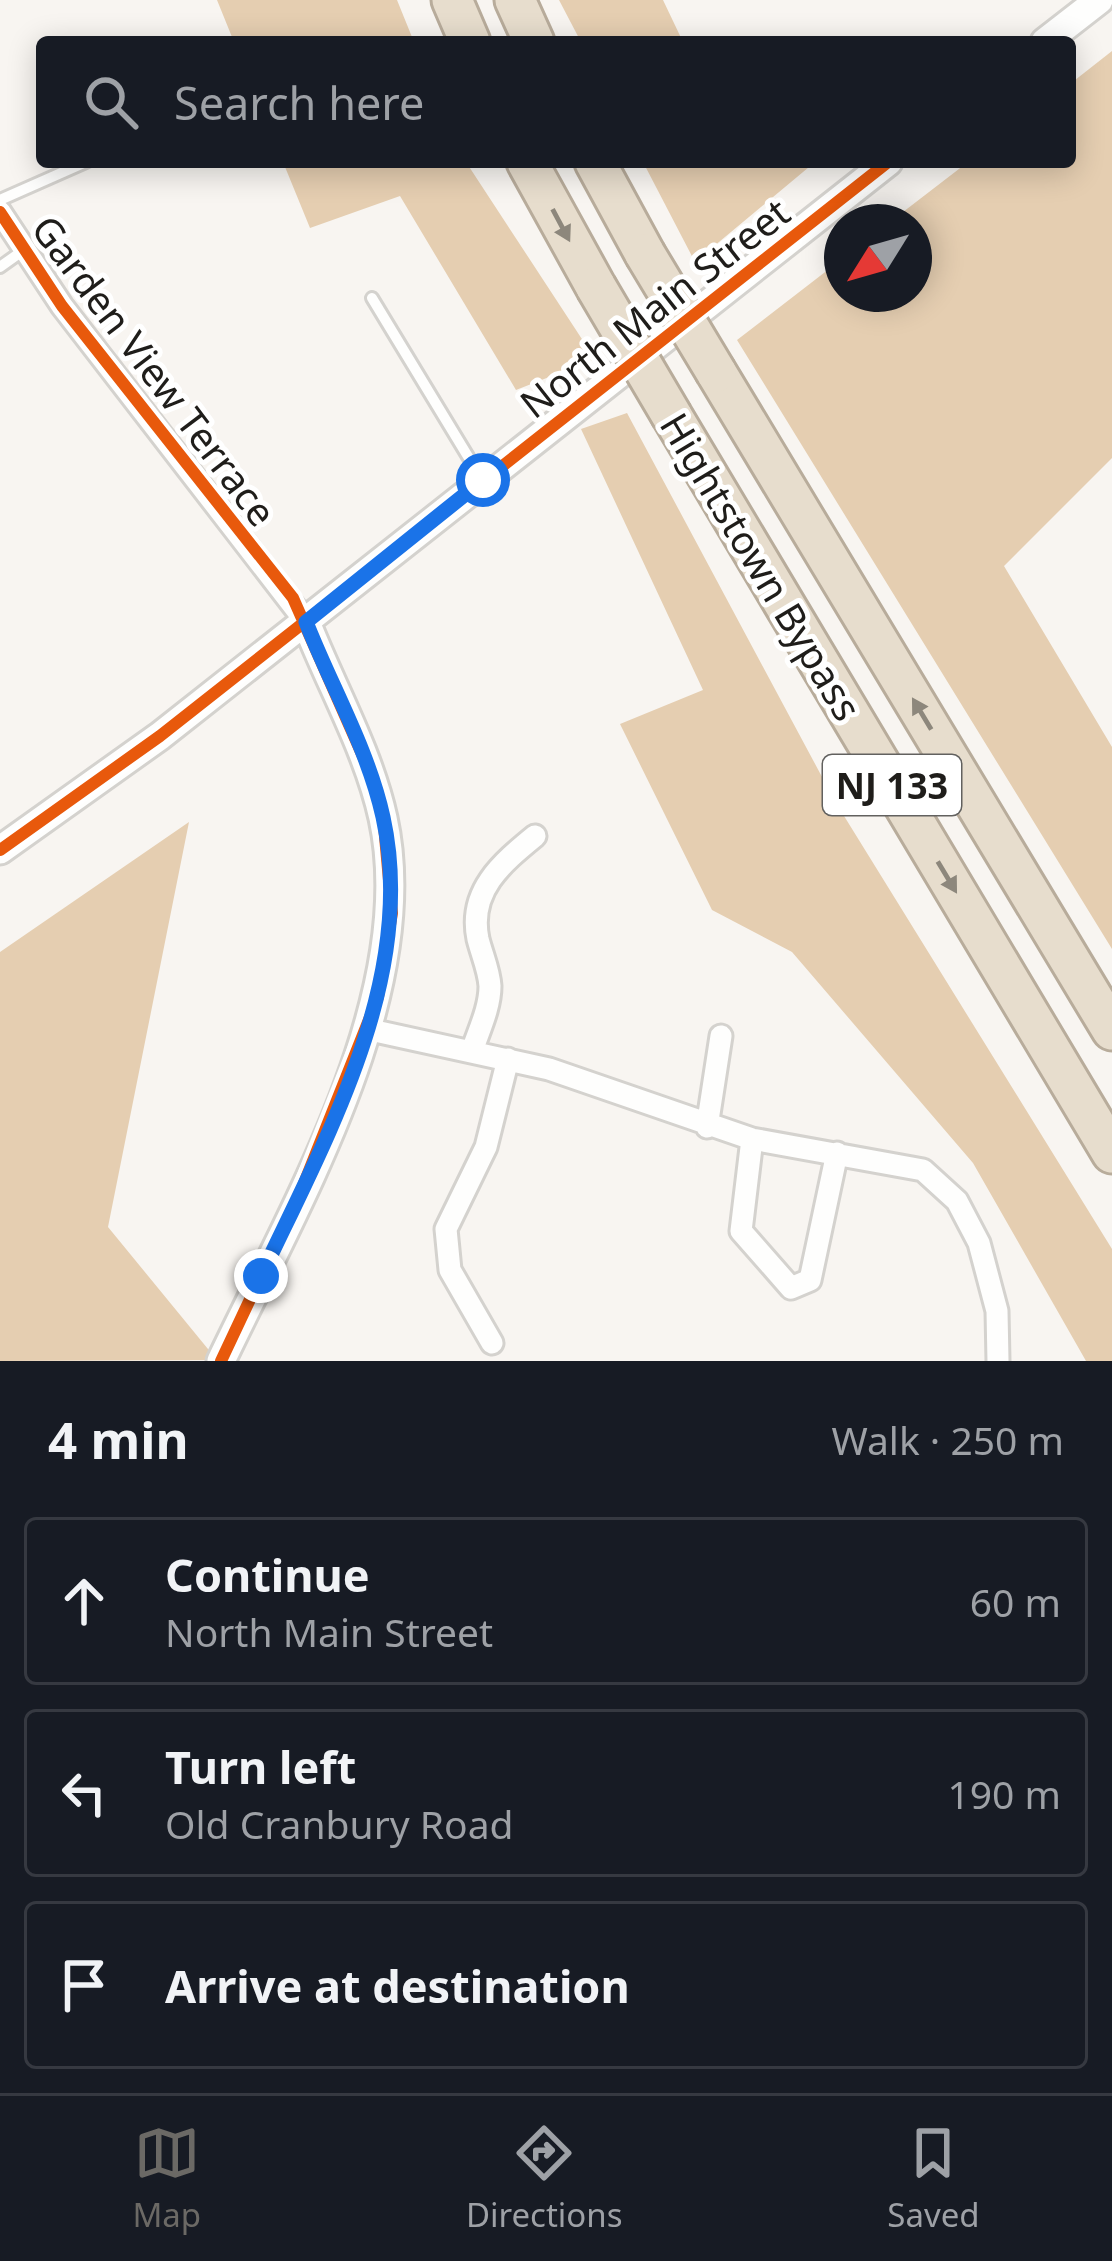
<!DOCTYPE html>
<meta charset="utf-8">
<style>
body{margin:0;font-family:"Noto Sans",sans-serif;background:#20242c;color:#f1f3f6}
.compass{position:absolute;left:824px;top:204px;width:108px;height:108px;border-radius:50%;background:#171b24;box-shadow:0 6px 30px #0003;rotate:233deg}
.stop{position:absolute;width:36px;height:36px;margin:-27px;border:9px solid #1a73e8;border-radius:50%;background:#fff}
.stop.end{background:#1a73e8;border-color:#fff;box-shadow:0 3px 12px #0008}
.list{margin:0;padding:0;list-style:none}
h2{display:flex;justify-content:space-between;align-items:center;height:156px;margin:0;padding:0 48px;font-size:51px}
h2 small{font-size:39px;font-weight:400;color:#9ea1a6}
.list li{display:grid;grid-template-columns:78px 1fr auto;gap:36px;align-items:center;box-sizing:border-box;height:168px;margin:0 24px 24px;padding:0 24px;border:3px solid #363941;border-radius:12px}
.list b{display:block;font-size:45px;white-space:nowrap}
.list p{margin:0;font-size:39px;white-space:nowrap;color:#9ea1a6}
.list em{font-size:39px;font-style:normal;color:#9ea1a6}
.icon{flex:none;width:66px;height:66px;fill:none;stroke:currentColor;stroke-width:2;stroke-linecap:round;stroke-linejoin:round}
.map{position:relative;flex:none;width:1112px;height:1361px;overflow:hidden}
.search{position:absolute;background:#171b24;box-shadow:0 6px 30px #0003;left:36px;right:36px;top:36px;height:132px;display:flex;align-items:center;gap:30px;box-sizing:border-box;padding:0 42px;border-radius:12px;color:#9ea1a6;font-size:45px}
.sheet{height:732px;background:#171b24}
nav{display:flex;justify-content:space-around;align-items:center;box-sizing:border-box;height:168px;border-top:3px solid #363941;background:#171b24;font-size:33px;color:#9ea1a6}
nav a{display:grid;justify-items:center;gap:6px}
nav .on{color:#6b6965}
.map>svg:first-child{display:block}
.forest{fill:#e5ceb1}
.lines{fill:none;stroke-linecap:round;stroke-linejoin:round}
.service-casing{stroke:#d4d2ce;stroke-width:16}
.minor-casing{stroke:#d4d2ce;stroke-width:27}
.tertiary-casing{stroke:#d4d2ce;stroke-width:33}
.motorway-casing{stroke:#b8ac9b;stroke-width:45}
.service{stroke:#fefefd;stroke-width:10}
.minor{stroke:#fefefd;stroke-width:21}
.tertiary{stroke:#fefefd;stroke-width:27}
.motorway{stroke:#e7ddcd;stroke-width:39}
.motorway-bridge-casing{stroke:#b8ac9b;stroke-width:45;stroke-linecap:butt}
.motorway-bridge{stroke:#e7ddcd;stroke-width:39}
.cycleway-casing{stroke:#fff;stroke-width:20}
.cycleway{stroke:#e8590c;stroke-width:12}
.oneway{fill:#8d877c}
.route{stroke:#1a73e8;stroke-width:15}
.labels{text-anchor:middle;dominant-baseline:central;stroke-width:10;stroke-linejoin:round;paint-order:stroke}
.shield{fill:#fff;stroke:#62615f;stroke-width:3}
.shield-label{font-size:36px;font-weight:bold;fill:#1f1d1a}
.street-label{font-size:39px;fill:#1f1d1a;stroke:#fff}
</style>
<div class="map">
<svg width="1112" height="1361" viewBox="0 0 1112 1361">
<rect width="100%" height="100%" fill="#f8f5f1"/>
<!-- forest -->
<path class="forest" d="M217 0H397L414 42H234Z
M559 0H663L683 42H581Z
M1112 51V458L1004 566 1112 747V949L737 340 842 259V294H914V222H890L968 162H1070V84Z
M283 162H466L595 359 516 390 400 196 310 228Z
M643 162H815L695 262Z
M627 413 836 803 1112 1249V1361H1086L973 1163 792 952 712 910 620 724 703 690 581 429Z
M189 822 108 1227 217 1360 0 1361V952Z"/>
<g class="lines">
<defs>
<path id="service" d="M0 200 86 162
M0 267 21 252
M372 298 481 478"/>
<path id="minor" d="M0 212 62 306 306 622
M366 1029 549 1069 752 1139 923 1170 957 1201 979 1243 997 1311 998 1361
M472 1051C479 1030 490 1008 490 986 489 970 482 955 478 939 468 891 502 863 535 836
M707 1127 721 1036
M752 1139 741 1231 791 1288 810 1280 837 1153
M492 1343 450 1270 446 1229 486 1147 508 1059"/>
<path id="tertiary" d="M1045 42 1099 0
M0 850 160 736 888 162
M221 1361C295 1205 421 993 383 818 368 750 331 686 306 622"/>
<path id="motorway" d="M452 0 470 42
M515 0 534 42
M527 162 596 287
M595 162 645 254
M716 372 1112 1030
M672 416 1112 1153"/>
</defs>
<!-- service casing -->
<use href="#service" class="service-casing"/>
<!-- minor casing -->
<use href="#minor" class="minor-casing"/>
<!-- tertiary casing -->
<use href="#tertiary" class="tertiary-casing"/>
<!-- motorway casing -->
<use href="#motorway" class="motorway-casing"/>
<!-- service -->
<use href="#service" class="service"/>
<!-- minor -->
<use href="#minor" class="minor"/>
<!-- tertiary -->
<use href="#tertiary" class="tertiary"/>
<!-- motorway -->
<use href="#motorway" class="motorway"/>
<defs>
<path id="motorway-bridge" d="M645 254 716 372
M596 287 672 416"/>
</defs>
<!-- motorway-bridge casing -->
<use href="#motorway-bridge" class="motorway-bridge-casing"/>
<!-- motorway-bridge -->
<use href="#motorway-bridge" class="motorway-bridge"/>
<defs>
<path id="cycleway" d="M0 212 62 306 293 598 369 770 383 815 392 913 378 997 301 1191 221 1361
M0 850 160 736 888 162"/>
</defs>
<!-- cycleway casing -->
<use href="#cycleway" class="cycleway-casing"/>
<!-- cycleway -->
<use href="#cycleway" class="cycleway"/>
</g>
<!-- one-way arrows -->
<defs><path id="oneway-solid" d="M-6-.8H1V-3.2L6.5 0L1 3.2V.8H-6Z" transform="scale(3)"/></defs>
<g class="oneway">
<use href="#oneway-solid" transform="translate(561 225) rotate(62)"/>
<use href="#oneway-solid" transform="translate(922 714) rotate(-121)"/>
<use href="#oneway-solid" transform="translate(947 877) rotate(59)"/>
</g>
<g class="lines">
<!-- route -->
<path class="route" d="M261 1276C327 1136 418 976 383 817 368 749 331 686 306 622L483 480"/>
</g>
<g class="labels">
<!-- shield labels -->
<rect class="shield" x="823" y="755" width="138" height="60" rx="9"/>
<g class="shield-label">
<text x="892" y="785">NJ 133</text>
</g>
<!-- street labels -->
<g class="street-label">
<text transform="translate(654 307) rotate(-38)">North Main Street</text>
<text transform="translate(155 370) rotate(53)">Garden View Terrace</text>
<text transform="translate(762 566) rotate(59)">Hightstown Bypass</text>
</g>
</g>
</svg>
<svg class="compass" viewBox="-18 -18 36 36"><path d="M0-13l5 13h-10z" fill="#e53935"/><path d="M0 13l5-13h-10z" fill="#9ea1a6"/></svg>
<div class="stop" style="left:483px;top:480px"></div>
<div class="stop end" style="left:261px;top:1276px"></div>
<div class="search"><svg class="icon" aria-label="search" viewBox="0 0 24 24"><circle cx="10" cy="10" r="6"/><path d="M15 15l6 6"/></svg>Search here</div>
</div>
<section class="sheet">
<h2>4 min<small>Walk · 250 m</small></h2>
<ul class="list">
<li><svg class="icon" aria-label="ahead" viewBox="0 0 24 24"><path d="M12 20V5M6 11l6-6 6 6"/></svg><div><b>Continue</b><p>North Main Street</p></div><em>60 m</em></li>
<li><svg class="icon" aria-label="left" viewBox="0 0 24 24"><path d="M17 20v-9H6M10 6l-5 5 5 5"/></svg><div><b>Turn left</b><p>Old Cranbury Road</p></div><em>190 m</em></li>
<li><svg class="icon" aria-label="arrive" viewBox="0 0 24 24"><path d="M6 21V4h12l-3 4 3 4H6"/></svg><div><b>Arrive at destination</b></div></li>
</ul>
</section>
<nav>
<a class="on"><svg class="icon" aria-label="map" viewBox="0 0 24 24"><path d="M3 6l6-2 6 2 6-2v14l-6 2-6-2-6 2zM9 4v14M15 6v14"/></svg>Map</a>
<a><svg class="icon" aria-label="directions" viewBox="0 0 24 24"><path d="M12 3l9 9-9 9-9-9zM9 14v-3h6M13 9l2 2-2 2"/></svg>Directions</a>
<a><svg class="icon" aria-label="saved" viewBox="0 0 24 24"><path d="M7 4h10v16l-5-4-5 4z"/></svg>Saved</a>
</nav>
